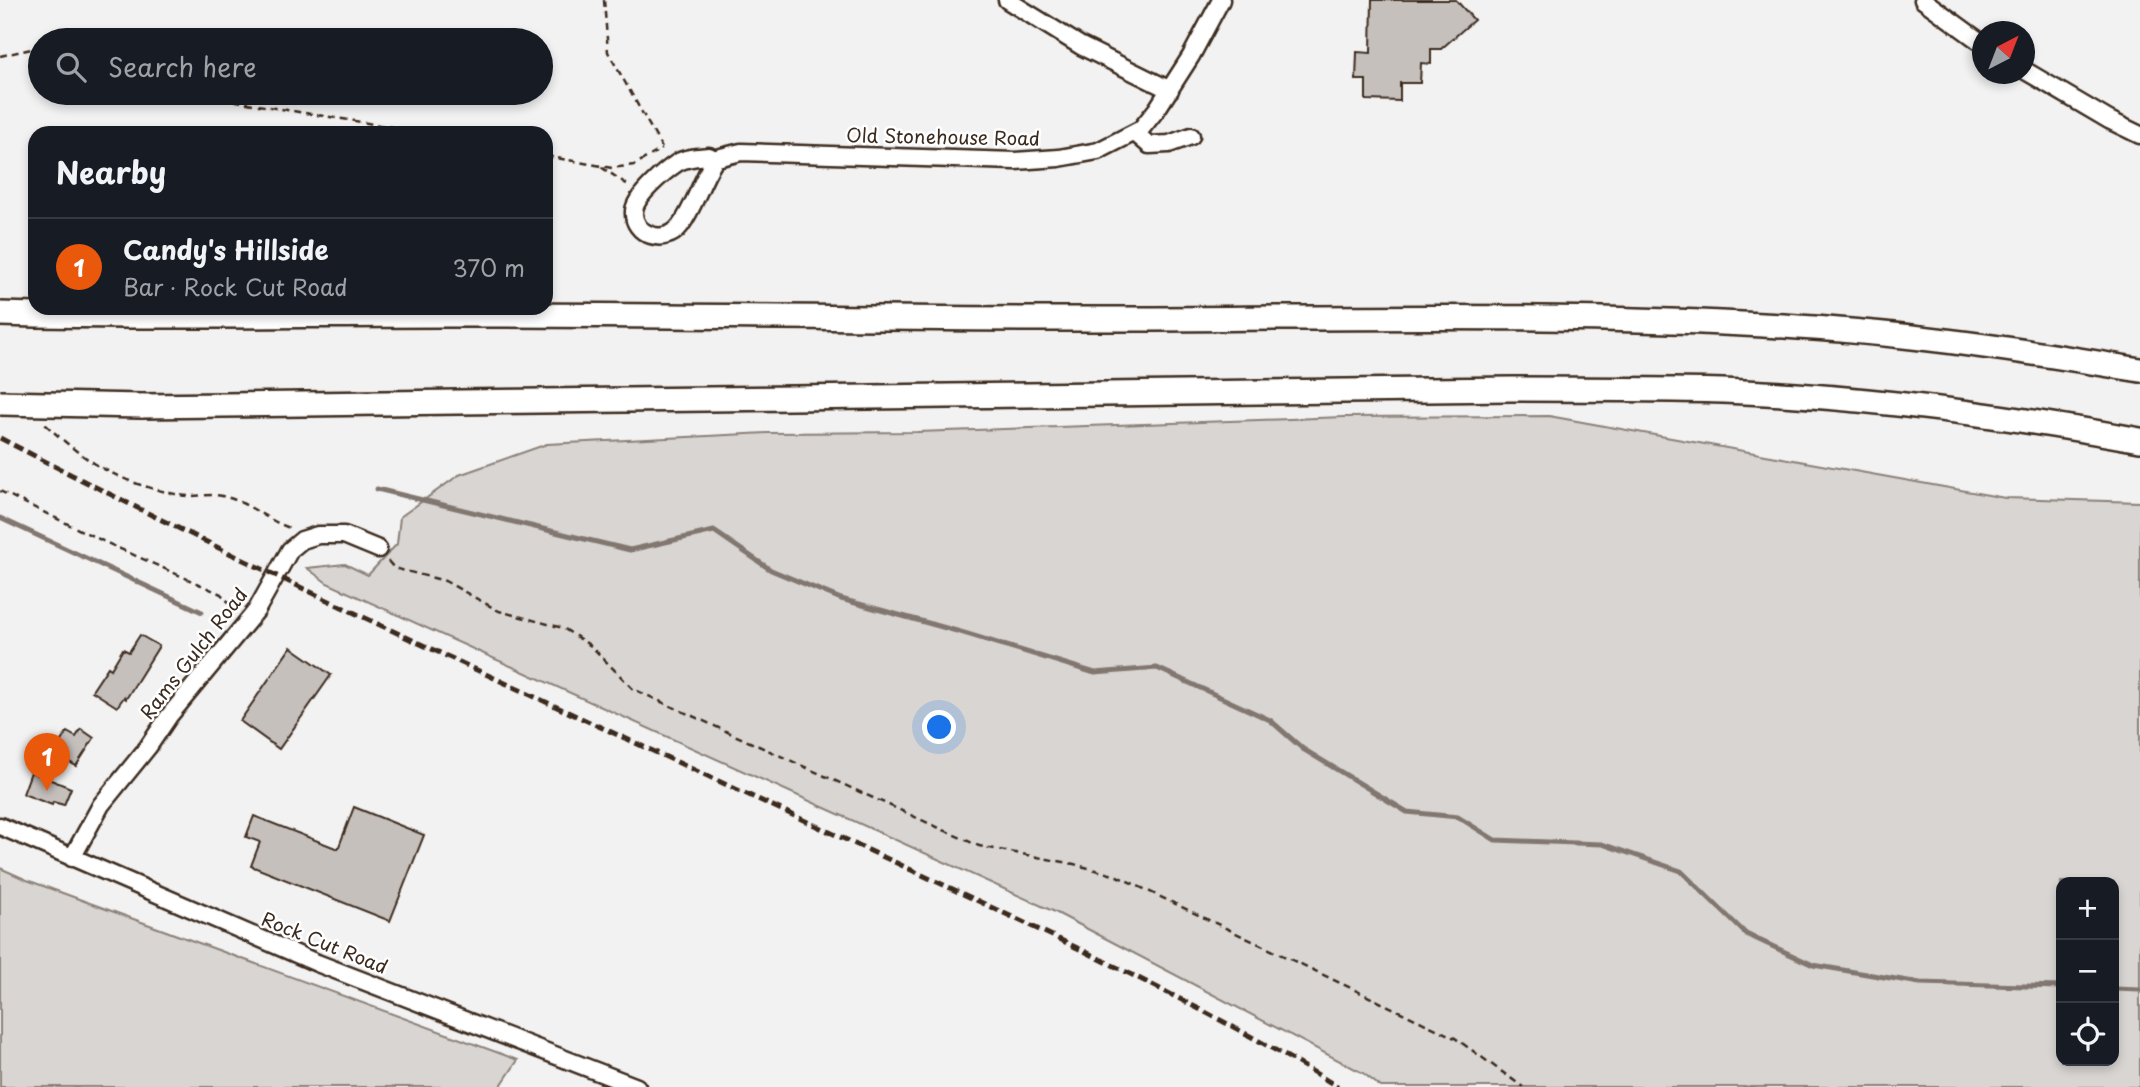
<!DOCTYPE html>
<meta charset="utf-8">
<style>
body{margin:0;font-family:"Playpen Sans",sans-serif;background:#20242c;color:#f1f3f6}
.controls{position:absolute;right:21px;bottom:21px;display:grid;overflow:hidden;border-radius:14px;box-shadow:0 4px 10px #0003}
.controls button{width:63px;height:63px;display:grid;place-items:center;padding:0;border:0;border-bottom:2px solid #363941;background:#171b24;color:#f1f3f6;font:35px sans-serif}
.compass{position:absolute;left:1972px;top:21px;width:63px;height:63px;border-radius:50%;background:#171b24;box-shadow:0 4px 10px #0003;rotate:42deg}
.you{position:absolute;left:940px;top:728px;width:24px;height:24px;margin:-18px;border:5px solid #fff;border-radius:50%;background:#1a73e8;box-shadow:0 0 0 10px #1a73e833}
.badge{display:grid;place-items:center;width:46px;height:46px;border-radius:50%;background:#ea580c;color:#fff;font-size:23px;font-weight:700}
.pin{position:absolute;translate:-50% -58px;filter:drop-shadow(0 2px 4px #0008)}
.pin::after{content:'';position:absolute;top:37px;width:24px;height:21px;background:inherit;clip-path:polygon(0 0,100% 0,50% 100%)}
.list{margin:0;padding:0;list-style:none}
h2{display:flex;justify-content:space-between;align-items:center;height:91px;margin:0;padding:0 28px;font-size:30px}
h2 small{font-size:23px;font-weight:400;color:#9ea1a6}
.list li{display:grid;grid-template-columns:46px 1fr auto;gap:21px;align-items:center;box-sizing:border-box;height:98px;padding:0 28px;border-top:2px solid #363941}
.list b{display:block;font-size:26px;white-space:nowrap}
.list p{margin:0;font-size:23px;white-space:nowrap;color:#9ea1a6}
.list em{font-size:23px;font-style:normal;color:#9ea1a6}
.icon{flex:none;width:38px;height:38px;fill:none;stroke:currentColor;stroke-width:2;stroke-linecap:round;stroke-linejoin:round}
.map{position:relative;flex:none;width:2140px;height:1087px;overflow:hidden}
.search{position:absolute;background:#171b24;box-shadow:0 4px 10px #0003;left:28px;top:28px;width:525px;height:77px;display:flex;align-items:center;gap:18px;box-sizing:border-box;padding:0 24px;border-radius:38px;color:#9ea1a6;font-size:26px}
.panel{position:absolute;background:#171b24;box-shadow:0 4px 10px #0003;left:28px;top:126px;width:525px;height:189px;border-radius:21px}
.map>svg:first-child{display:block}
.green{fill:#d8d5d2;stroke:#8a8078;stroke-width:2;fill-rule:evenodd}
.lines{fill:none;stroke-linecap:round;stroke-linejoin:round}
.stream{stroke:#827770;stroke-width:5}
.building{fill:#c6c0bd;stroke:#3b2a1e;stroke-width:2}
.minor-casing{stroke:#3b2a1e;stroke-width:21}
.highway-casing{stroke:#3b2a1e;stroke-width:28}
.path{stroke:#3b2a1e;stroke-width:2.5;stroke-dasharray:7 5;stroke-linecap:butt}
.minor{stroke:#fff;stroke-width:16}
.highway{stroke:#fff;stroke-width:23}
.rail{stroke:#3b2a1e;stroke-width:5;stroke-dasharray:10 5;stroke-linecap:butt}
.highway-bridge-casing{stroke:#3b2a1e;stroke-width:28;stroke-linecap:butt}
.highway-bridge{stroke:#fff;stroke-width:23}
.labels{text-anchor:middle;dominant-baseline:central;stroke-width:5;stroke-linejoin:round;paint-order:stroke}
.street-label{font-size:19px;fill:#3b2a1e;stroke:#fff}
</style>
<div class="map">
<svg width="2140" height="1087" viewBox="0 0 2140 1087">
<rect width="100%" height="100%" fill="#f3f2f2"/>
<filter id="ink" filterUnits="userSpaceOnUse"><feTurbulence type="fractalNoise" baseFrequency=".0143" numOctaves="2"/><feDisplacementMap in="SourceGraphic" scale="14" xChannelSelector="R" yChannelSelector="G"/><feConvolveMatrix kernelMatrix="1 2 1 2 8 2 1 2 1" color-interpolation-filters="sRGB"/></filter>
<g filter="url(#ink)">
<!-- green -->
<path class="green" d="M1549 416 2005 498 2140 502V1087H1381L1363 1073 1055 912 327 583 307 568 345 564 368 575 397 544 400 517 459 475 547 444 767 433 917 432 1344 417ZM2114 882V1061H2061V882Z
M0 868 27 880 518 1060 500 1087H0Z"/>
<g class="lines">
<!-- stream -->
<path class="stream" d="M377 489 630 550 714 531 771 570 841 599 964 633 1095 673 1157 668 1270 720 1303 749 1407 812 1458 817 1495 840 1602 844 1681 871 1746 934 1813 965 1920 983 2061 987
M0 518 202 612
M2114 989 2140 990"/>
</g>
<!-- building -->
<path class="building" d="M1372 0H1456L1474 20 1441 49H1431V64L1421 63 1420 83H1400V101L1366 100V80H1356L1357 52 1371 53Z
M140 635 159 646 126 699 124 697 117 707 92 691 108 667 111 669 123 649 129 652Z
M291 647 331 675 279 749 240 721Z
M81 729 94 738 76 766 54 752 67 732 76 737Z
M31 772 71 788 64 805 53 802 52 805 23 794Z
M354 807 424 835 390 921 251 866 260 842 246 837 254 816 338 849Z"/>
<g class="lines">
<defs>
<path id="minor" d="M1007 0 1081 46 1170 90
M1923 0 1982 43
M2024 70 2109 120 2140 135
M1135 133 1149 145 1169 144 1191 136
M709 156 713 159V163C700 183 694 208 680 226 665 246 632 235 634 211 635 196 665 171 677 163 686 157 699 157 709 156Z
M713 159 741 152 1015 161 1059 158 1098 151 1141 129 1157 109 1191 56 1221 0
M0 826 317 963 637 1087
M72 858 101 805 148 747 169 716 256 611 290 550 302 540 318 535H344L378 549"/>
<path id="highway" d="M0 314C161 319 323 314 485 315 700 315 915 320 1131 319 1353 318 1576 313 1798 327 1913 334 2027 351 2140 370
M141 406 1511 389C1582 389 1653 389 1723 391 1863 396 2003 415 2140 440"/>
</defs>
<!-- minor casing -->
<use href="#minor" class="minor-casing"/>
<!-- highway casing -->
<use href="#highway" class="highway-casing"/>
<!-- path -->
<path class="path" d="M604 0 608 52 662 148
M0 56 40 47
M199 93C274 110 350 119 425 133
M546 156 612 168 634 165 662 149
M601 167 628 185
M45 424C89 465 120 483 180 495 194 498 209 493 222 496 247 501 266 520 290 528
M0 491 107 543 221 594 235 609
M388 561 394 568 445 581 499 611 563 628 591 646 633 689 979 846 1074 864 1117 876 1455 1038 1523 1087"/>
<!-- minor -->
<use href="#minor" class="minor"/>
<!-- highway -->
<use href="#highway" class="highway"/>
<!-- rail -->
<path class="rail" d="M0 438C265 576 538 698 810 823 903 866 996 909 1088 953 1173 995 1257 1037 1338 1087"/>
<defs>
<path id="highway-bridge" d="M0 403 141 406"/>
</defs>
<!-- highway-bridge casing -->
<use href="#highway-bridge" class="highway-bridge-casing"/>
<!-- highway-bridge -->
<use href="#highway-bridge" class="highway-bridge"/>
</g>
</g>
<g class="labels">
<!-- street labels -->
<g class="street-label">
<text transform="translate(943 136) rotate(1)">Old Stonehouse Road</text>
<text transform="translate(193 653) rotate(-52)">Rams Gulch Road</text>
<text transform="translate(325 942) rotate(22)">Rock Cut Road</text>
</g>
</g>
</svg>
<div class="controls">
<button>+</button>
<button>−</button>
<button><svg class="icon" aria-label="locate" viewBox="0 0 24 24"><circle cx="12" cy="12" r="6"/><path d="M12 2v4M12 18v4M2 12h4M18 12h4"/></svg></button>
</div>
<svg class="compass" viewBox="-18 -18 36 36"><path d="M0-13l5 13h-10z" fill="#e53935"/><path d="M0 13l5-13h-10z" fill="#9ea1a6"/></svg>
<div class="you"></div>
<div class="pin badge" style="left:47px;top:791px">1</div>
<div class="search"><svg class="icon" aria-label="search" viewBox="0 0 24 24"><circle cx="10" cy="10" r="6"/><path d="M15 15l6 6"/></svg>Search here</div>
<section class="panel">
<h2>Nearby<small></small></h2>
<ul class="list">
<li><span class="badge">1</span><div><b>Candy's Hillside</b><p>Bar · Rock Cut Road</p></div><em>370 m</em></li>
</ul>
</section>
</div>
